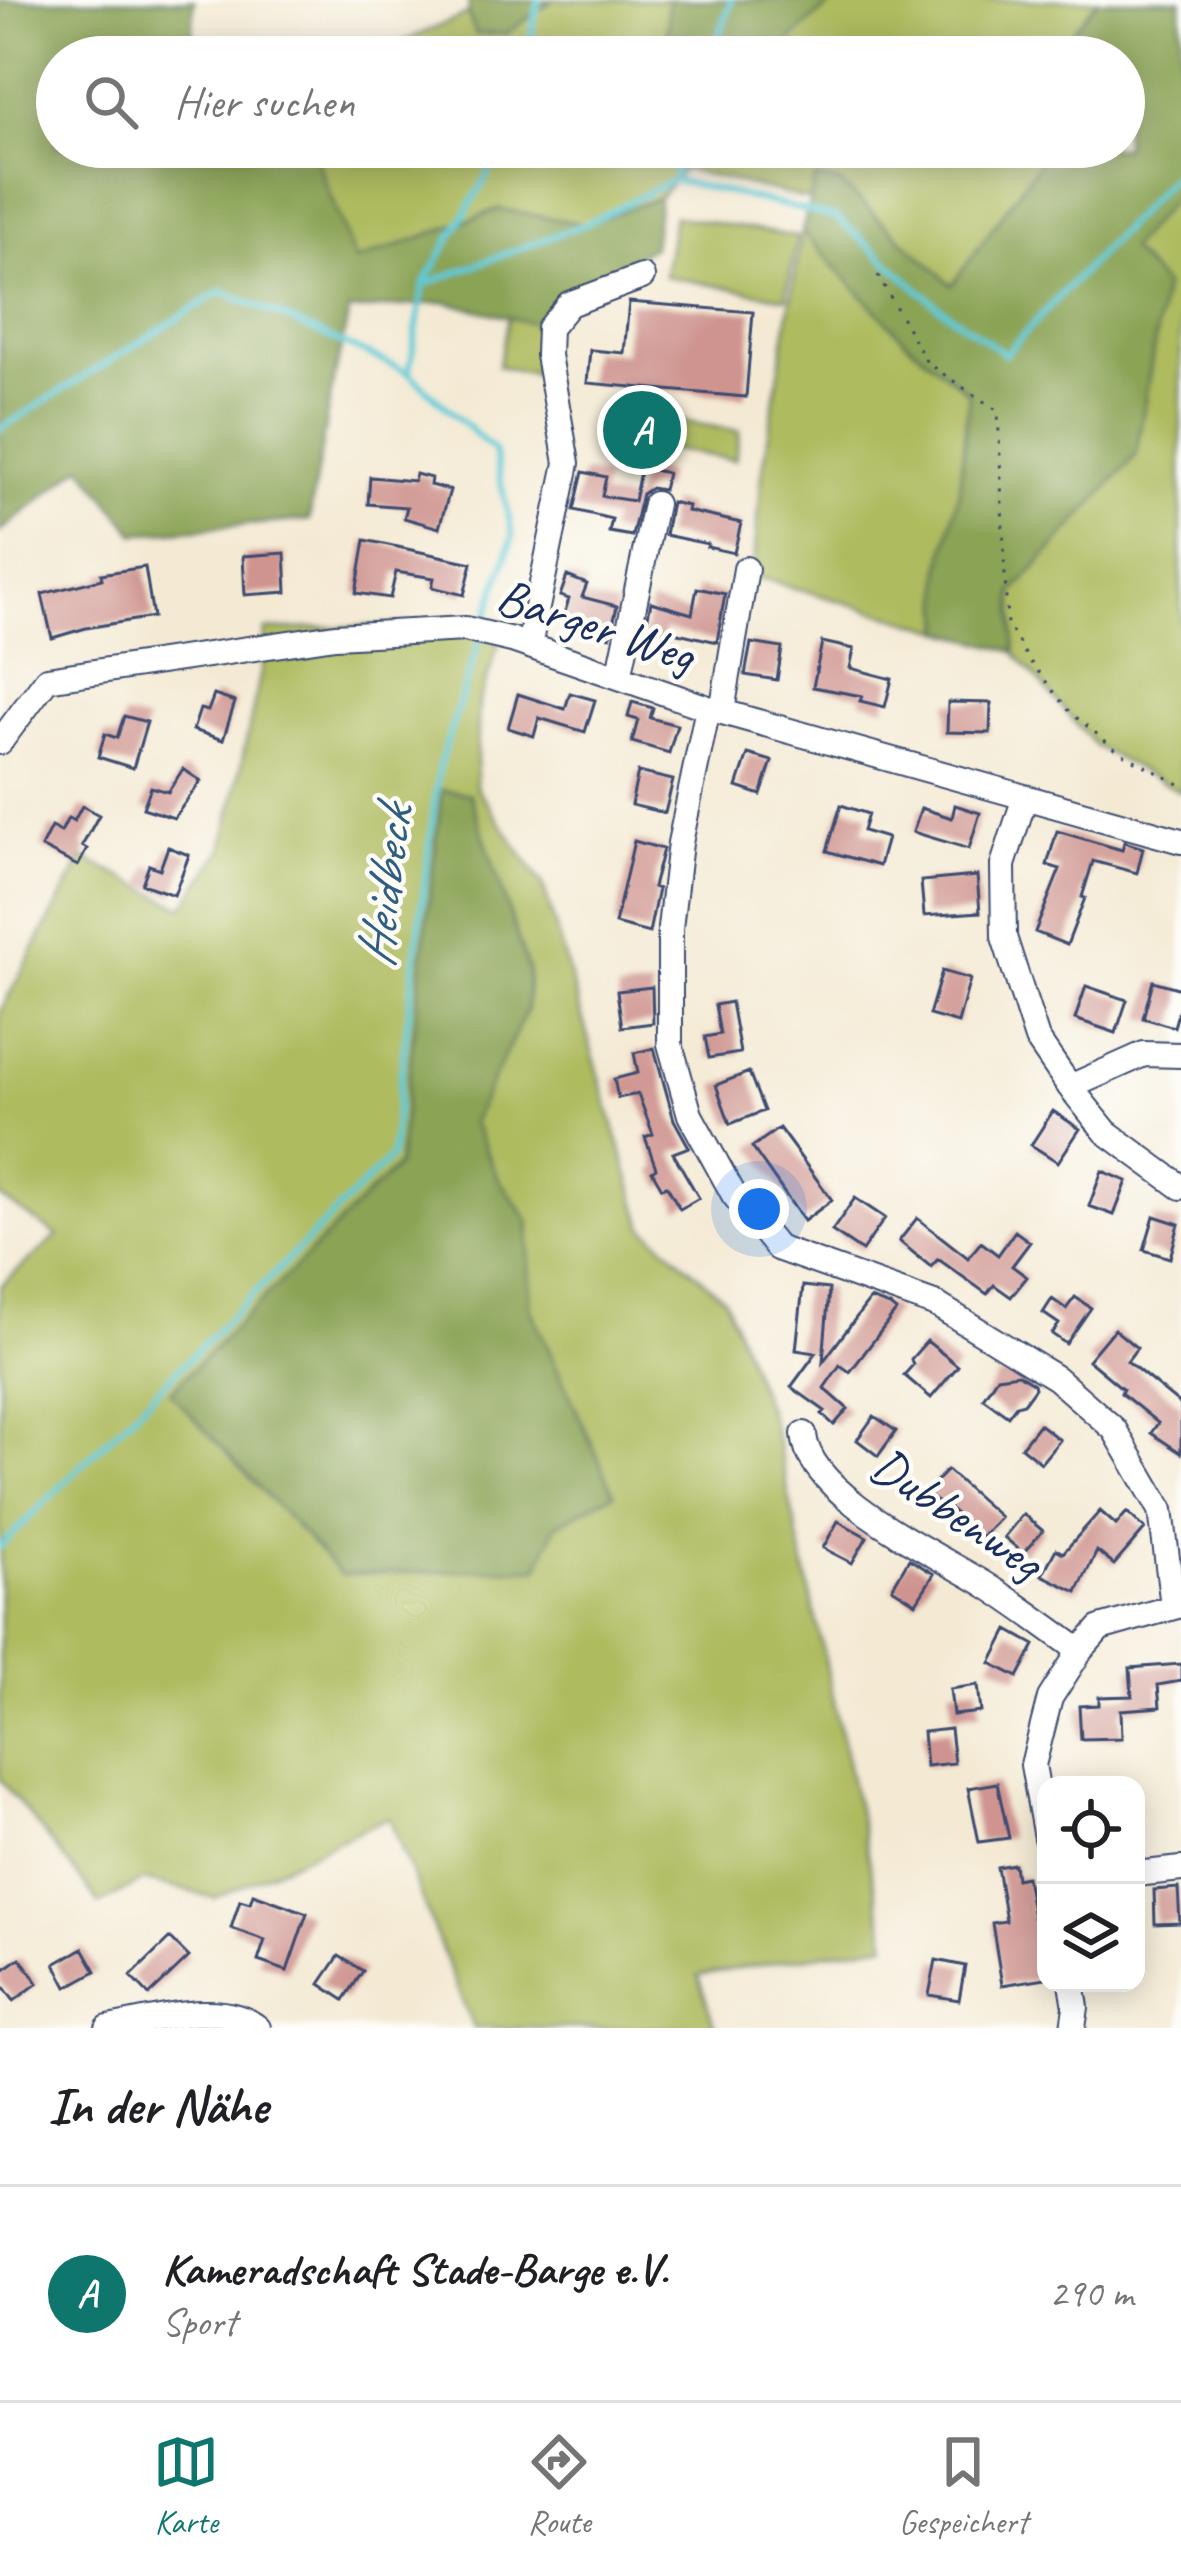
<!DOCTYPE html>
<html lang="de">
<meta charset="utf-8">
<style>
body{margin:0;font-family:Caveat,sans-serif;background:#f6f6f6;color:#202124}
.controls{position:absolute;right:36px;bottom:36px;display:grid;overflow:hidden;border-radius:24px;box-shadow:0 6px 30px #0003}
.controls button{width:108px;height:108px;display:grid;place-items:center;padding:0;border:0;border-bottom:3px solid #e0e0e0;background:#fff;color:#202124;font:60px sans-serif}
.you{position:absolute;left:759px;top:1209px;width:42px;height:42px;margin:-30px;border:9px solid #fff;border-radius:50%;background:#1a73e8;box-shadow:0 0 0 18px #1a73e833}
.badge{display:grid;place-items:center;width:78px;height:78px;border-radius:50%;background:#0f766e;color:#fff;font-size:39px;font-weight:700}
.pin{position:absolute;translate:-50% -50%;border:6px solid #fff;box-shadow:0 3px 12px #0006}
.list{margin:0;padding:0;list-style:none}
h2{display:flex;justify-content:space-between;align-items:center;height:156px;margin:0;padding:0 48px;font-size:51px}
h2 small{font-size:39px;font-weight:400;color:#757577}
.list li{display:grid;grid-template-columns:78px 1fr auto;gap:36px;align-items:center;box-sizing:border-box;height:216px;padding:0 48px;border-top:3px solid #e0e0e0}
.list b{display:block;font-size:45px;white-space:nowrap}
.list p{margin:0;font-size:39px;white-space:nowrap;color:#757577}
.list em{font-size:39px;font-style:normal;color:#757577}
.icon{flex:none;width:66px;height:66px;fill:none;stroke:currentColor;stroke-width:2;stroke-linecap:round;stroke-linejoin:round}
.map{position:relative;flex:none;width:1181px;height:2028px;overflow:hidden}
.search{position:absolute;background:#fff;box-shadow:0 6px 30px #0003;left:36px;right:36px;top:36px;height:132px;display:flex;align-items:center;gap:30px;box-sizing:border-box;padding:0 42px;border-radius:66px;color:#757577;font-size:45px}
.sheet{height:372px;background:#fff}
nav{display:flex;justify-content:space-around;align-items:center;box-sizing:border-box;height:168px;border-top:3px solid #e0e0e0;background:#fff;font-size:33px;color:#757577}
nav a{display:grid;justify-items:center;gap:6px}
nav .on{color:#0f766e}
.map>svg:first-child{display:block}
.green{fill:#aebb5e;stroke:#64755e;stroke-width:3;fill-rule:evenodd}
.forest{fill:#8aa355;stroke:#52695a;stroke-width:3}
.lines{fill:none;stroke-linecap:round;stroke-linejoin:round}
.stream{stroke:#5ecad7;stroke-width:6}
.building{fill:#cf9490}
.minor-casing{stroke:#3c4b70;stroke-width:28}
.path{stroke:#3c4b70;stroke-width:3;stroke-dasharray:3 9;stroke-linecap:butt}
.minor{stroke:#fff;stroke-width:24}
.labels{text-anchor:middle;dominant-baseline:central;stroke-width:9;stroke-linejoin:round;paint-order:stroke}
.street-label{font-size:51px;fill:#1b2f5e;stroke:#fdfcf7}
.water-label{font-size:54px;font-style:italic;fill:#2f5e82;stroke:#fdfcf7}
</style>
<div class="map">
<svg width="1181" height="2028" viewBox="0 0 1181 2028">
<rect width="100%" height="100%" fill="#fdfcf7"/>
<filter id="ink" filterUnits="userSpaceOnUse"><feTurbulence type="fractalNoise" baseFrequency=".00833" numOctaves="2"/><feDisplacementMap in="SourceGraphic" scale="24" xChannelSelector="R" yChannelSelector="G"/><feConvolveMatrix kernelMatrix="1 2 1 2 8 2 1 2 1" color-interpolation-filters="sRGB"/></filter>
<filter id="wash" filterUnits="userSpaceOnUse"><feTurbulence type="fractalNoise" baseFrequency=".004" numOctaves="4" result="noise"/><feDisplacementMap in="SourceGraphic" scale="48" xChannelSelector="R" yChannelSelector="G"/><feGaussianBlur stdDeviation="2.7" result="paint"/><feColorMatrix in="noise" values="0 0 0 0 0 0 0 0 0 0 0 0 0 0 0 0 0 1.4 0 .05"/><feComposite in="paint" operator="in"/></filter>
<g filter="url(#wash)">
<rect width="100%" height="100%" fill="#f4ead4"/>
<!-- green -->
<path class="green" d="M553 0H668L667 42 673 57H366L468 14 475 34H506Z
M837 0H1098L1070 34 1102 57H775L809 22Z
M312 147H1050L952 286 840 183 815 179 810 200 683 169 659 198 585 224 498 209 355 262Z
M1181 190V792L1096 747 1015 653 1013 593 1136 455 1128 249Z
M674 216 797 237 786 298 664 276Z
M802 232 906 341 969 393 959 491 941 569 943 631 753 576 761 481Z
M511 307 547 315 534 374 498 366Z
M661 418 740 431 735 460 657 447Z
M476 622 504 629 479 702 476 787 543 885 644 1227 725 1299 774 1428 887 1943 698 1975 715 2028H473L389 1817 215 1898 144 1880 100 1904 0 1779V1286L58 1236 0 1197V1012L83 858 183 907 223 849 262 667 265 630ZM442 791 469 794 528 970 527 1009 472 1121 498 1178 529 1221 530 1308 614 1493 556 1525 171 1392 398 1165Z"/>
<!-- forest -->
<path class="forest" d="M0 0H194L192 57H57V147H312L355 261 499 209 585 224 659 198 653 247 558 294 552 328 445 302 349 311 329 403 309 520 135 534 82 466 0 532Z
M469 0H553L506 34H475L468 14Z
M668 0H837L809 22 775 57H673L667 42Z
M1098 0H1181V190L1129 249 1164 286 1136 455 1013 593 1015 652 943 631 941 569 959 491 969 393 906 341 802 232 815 178 840 183 952 285 1050 147H1124V57H1102L1070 34Z
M442 790 470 794 528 970 527 1009 472 1122 498 1178 529 1221 530 1308 614 1493 556 1525 538 1568 341 1575 170 1392 398 1165Z"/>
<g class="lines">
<!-- stream -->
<path class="stream" d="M526 57 539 0
M713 57 731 0
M673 180 684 147
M428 283 585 224 673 180 837 218 938 306 1005 354 1181 167
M0 429 222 291 408 372
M483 629 513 536 494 451 409 373 424 284 504 147
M0 1547 391 1157 439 766 479 642"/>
</g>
<g id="blocks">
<!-- building -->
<path class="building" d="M629 302 753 312 746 397 587 383 590 350 624 353Z
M627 413 661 418 657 447 622 442Z
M641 467 667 473 663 490 651 488 642 494 632 536 609 532 612 519 574 510 583 472 606 477 602 496 634 501Z
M416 474 431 478 430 485 450 490 439 528 404 518 407 507 368 504 370 477 414 481Z
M671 502 688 506 687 511 741 523 734 553 707 547 708 544 665 535Z
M365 540 472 563 464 595 432 587 434 578 396 572 390 598 356 593Z
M285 553 287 592 245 595 243 556Z
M145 567 153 617 86 628 52 638 42 594 102 579 101 574Z
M567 576 587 584 582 597 617 606 610 637 562 621 569 599 560 596Z
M697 588 725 594 717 642 665 630 659 650 642 645 651 602 692 614Z
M822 642 854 649 850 668 892 679 885 707 860 701 862 696 813 687Z
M751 643 782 648 777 680 745 675Z
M570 693 595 700 585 732 539 718 534 736 508 728 518 694 565 709Z
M214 695 235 702 223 740 193 730 200 709 208 711Z
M632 702 653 708 650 718 677 725 669 753 632 742 638 720 628 717Z
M948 702 991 703 990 733 947 732Z
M124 716 147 722 133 768 98 757 105 734 117 738Z
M748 754 772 761 761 795 737 787Z
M183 769 201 781 174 818 143 808 151 787 168 792Z
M638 772 673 780 665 813 631 805Z
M841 805 868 814 863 831 887 838 879 866 827 851Z
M955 805 980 813 969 849 913 832 921 808 952 818Z
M82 806 99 815 82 846 87 849 78 866 41 847 51 827 61 832 68 818 74 821Z
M1057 831 1122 850 1124 842 1143 848 1137 873 1093 861 1082 897 1085 898 1067 945 1035 932 1060 869 1047 865Z
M634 841 663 849 653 887 658 889 649 933 615 924Z
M168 847 189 855 174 895 142 884 149 865 160 869Z
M977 876 980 912 924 916 921 881Z
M942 971 970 979 958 1023 929 1015Z
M1153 981 1181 989V1003L1174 1027 1143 1018Z
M1086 986 1127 1000 1116 1033 1075 1019Z
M652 987 653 1023 622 1027 617 991Z
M731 1002 740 1053 709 1058 705 1037 720 1034 715 1005Z
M654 1048 674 1120 689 1147 673 1153 699 1198 680 1209 667 1186 662 1188 652 1171 656 1168 645 1137 653 1134 638 1094 618 1098 614 1079 638 1073 634 1053Z
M749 1072 764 1111 730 1124 716 1085Z
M1053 1111 1080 1129 1058 1162 1031 1145Z
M779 1128 832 1200 804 1221 752 1147Z
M1102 1171 1127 1181 1114 1215 1089 1206Z
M855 1198 885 1218 862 1251 832 1231Z
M1154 1216 1179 1224 1170 1258 1144 1250Z
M917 1218 968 1258 981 1242 998 1255 1015 1231 1030 1242 1012 1266 1027 1277 1011 1297 994 1285 987 1294 938 1259 931 1267 899 1241Z
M803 1286 829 1289 823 1362 870 1299 890 1306 896 1311 850 1372 840 1365 824 1388 848 1409 834 1425 822 1414 825 1411 791 1387 816 1353 796 1350Z
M1075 1297 1091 1308 1066 1344 1052 1334 1059 1324 1043 1313 1052 1299 1066 1309Z
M1114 1329 1137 1348 1127 1361 1181 1405V1453L1151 1433 1158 1423 1121 1393 1123 1389 1088 1360Z
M927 1341 958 1366 931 1398 904 1375 913 1365 911 1359Z
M1018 1374 1034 1384 1035 1388 1024 1403 1016 1405 1008 1416 983 1398 997 1377Z
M874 1416 896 1431 878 1456 857 1440Z
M1039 1424 1060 1440 1041 1463 1021 1447Z
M947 1470 1000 1517 982 1537 947 1506 945 1509 926 1492Z
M1100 1511 1116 1525 1127 1512 1145 1529 1114 1565 1097 1551 1077 1592 1042 1575 1056 1549 1063 1553Z
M1023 1514 1043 1531 1023 1553 1004 1537Z
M838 1521 867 1537 852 1563 823 1548Z
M909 1559 934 1574 916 1603 892 1588Z
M1008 1630 1035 1645 1018 1677 991 1663Z
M1181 1664V1681L1158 1685 1160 1707 1121 1710 1122 1738 1081 1739 1079 1706 1099 1705V1697L1132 1696 1130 1668Z
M978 1685 981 1712 953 1715 950 1689Z
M950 1729 954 1763 926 1766 923 1732Z
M997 1783 1009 1838 979 1842 968 1788Z
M1014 1864 1016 1879 1026 1877 1033 1917 1046 1915V1978L1002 1985 992 1923 1006 1921 997 1867Z
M1178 1888 1180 1923 1155 1924 1154 1890Z
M253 1894 307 1913 287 1971 258 1961 265 1940 231 1928 240 1900 250 1903Z
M170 1938 189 1957 149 1995 131 1976Z
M83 1948 96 1971 67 1987 55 1964Z
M339 1956 363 1971 344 2000 320 1984Z
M20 1958 38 1983 14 2001 0 1982V1972Z
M936 1960 965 1966 959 2000 929 1995Z"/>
</g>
</g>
<g filter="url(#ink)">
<use href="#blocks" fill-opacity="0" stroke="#3c4b70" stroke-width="3"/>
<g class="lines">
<defs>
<path id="minor" d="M529 646 567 463 548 355 549 328 569 304 642 277
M619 677 655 504
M708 708 680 843 670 928V1044L690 1115 734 1195 777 1248 937 1305 1056 1378 1114 1429 1161 1510 1173 1606
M722 711 746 569
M0 742 47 679 335 636 465 629 512 640 708 708 1181 841
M1025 797 1003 865 1004 937 1037 1039 1070 1087 1106 1132 1181 1187
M1070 1087 1144 1054 1181 1055
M804 1434C808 1496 939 1555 988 1586 1019 1606 1050 1629 1080 1651
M1046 1838 1033 1765 1050 1698 1080 1651 1100 1628 1181 1605
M1136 1874 1181 1869
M1072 1983 1076 2007 1073 2028
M108 2028C152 2021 222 1998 258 2028"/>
</defs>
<!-- minor casing -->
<use href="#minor" class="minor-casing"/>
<!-- path -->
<path class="path" d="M878 275 927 363 998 411 1007 623 1028 659 1071 713 1119 752 1181 785"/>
<!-- minor -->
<use href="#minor" class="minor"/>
</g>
</g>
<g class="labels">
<!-- street labels -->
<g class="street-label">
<text transform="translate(596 625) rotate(18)">Barger Weg</text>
<text transform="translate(957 1513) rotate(34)">Dubbenweg</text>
</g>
<!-- water labels -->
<g class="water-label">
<text transform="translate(384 887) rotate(-83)">Heidbeck</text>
</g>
</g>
</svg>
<div class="controls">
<button><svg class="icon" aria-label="locate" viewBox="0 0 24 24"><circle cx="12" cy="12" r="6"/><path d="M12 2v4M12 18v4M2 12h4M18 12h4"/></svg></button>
<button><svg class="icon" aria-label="layers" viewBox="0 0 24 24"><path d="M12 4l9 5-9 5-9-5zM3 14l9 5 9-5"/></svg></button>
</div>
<div class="you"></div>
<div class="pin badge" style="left:642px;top:430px">A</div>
<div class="search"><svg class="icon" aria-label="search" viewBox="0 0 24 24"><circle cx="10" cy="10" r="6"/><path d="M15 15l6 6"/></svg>Hier suchen</div>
</div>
<section class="sheet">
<h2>In der Nähe<small></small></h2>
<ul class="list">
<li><span class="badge">A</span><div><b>Kameradschaft Stade-Barge e.V.</b><p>Sport</p></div><em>290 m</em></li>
</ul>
</section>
<nav>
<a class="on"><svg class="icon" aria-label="map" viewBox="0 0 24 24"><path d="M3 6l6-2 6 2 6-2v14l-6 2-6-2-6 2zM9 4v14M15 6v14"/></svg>Karte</a>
<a><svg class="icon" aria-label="directions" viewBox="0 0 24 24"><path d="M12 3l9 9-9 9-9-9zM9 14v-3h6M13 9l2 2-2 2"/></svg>Route</a>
<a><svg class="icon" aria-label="saved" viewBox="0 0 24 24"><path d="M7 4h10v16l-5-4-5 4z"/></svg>Gespeichert</a>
</nav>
